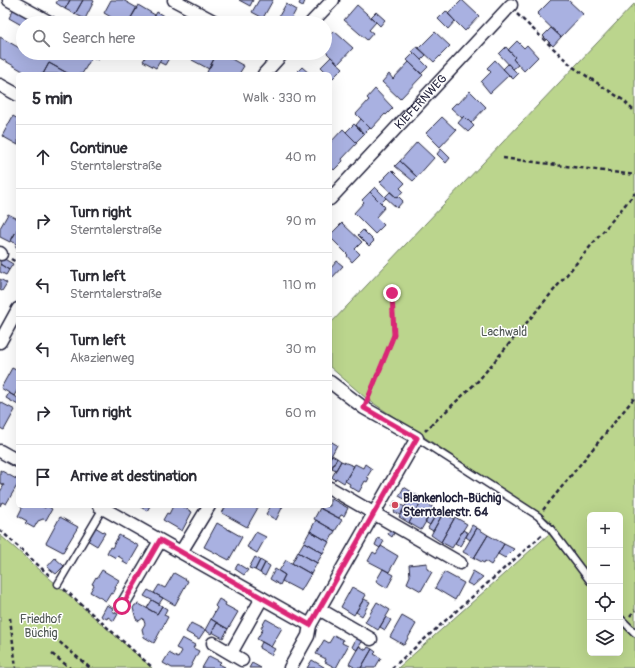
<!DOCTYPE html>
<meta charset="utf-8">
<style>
body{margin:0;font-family:Pangolin,sans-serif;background:#f7f7f7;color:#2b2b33}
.controls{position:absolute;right:12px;bottom:12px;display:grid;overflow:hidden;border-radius:6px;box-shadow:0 4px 16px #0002}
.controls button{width:36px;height:36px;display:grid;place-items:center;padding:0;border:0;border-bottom:1px solid #e1e1e2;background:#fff;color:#2b2b33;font:20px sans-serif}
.stop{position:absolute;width:12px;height:12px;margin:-9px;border:3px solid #db2777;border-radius:50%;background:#fff}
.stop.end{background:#db2777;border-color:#fff;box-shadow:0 1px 4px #0008}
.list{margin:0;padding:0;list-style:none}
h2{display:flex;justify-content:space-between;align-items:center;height:52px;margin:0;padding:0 16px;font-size:17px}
h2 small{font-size:13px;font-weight:400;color:#7c7c81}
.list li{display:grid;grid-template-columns:26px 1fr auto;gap:12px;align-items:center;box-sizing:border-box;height:64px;padding:0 16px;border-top:1px solid #e1e1e2}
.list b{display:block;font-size:15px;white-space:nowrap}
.list p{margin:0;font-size:13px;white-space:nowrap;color:#7c7c81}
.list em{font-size:13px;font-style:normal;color:#7c7c81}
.icon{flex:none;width:22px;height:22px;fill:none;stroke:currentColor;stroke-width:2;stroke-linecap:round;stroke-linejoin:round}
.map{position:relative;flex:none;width:635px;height:668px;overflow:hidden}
.search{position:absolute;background:#fff;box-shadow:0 4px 16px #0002;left:16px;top:16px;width:316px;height:44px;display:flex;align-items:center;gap:10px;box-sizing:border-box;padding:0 14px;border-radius:22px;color:#7c7c81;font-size:15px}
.panel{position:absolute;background:#fff;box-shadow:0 4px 16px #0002;left:16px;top:72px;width:316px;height:436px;border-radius:6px}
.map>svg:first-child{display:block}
.green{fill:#bbd58d;stroke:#6e7c64}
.building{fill:#a9b1e1;stroke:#22223b}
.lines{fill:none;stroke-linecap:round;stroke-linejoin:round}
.lane-casing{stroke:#22223b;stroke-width:9}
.street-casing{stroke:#22223b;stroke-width:15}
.path{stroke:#22223b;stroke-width:2.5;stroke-dasharray:4 3;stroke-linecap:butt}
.lane{stroke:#fff;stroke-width:6}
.street{stroke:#fff;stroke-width:12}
.route{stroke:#db2777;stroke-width:5}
.poi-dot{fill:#d1495b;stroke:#fff;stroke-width:1.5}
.labels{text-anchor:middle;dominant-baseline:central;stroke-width:3;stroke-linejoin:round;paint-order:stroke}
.street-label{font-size:12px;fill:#22223b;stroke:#fff}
.park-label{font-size:12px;fill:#505854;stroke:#fff}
.poi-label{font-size:12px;font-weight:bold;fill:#22223b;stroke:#fff;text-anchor:start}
</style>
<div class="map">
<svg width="635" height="668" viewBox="0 0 635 668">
<rect width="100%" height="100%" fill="#fff"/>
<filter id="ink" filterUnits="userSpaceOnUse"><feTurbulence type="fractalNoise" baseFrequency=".025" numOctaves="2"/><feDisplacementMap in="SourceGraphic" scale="8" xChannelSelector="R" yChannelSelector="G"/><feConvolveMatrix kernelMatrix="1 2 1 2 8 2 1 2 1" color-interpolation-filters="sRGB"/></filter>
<g filter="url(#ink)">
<!-- green -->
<path class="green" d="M635 3V629L620 613V515H590V575L549 520 367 399 330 367V324Z
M549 534 590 586V653H620V623L635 637V668H398Z
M0 535 152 668H0Z"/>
<!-- building -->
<path class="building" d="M58 0H70L65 9 56 3Z
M70 0H83L75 14 65 9Z
M83 0H92L94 1 85 19 75 14Z
M111 0H123L137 8 128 23H121L104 13Z
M239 0H253L250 6Z
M259 0H273L263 18 252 12Z
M301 0 305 1 303 6 299 4Z
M462 0 479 16 465 31 448 14Z
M551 0H568L583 14 561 37 537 14Z
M286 4 296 10 289 23H275Z
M138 5 155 15 151 23H128Z
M357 5 376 22 369 30 373 33 367 40 344 20Z
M14 8 29 16 25 23H23V26L9 18Z
M446 11 455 21 448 29 438 19Z
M157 12 174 22 173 23H151Z
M376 12 385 20 380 26 371 17Z
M551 28 561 37 553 46 543 36Z
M334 31 353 48 338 64 325 51V40Z
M435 32 450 46 434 62 419 48Z
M0 37 23 50V53H29L38 58 41 53H96L100 55 98 60 92 57 82 74H69L49 63 43 74H28L0 58Z
M517 41 524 48 527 45 538 57 524 71 513 59 515 57 508 50Z
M417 47 426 55 421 60 412 51Z
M506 47 515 57 513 59 518 65 513 69 499 54Z
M148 53H157L163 56 156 68 143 61Z
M165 53H172L165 65 159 62Z
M186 53H196L194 57Z
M196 53H217L209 69 192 60Z
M217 53H221L244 66 239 74H209L207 72Z
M414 53 428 67 421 74 407 60Z
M331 57 343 68 333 78 330 76V74H328L321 67Z
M495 60 509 75 490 93 481 82 491 72 487 68Z
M409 62 423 75 400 99 382 82 389 74 393 79Z
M49 63 69 74H43Z
M508 64 518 74 513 79 503 69Z
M302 67 310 74H295Z
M375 89 393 108 386 115 385 114 371 129 356 114 369 100 367 98Z
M470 91 486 107 471 123 464 116 462 118 451 108 456 103 458 104Z
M13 116 18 119V145L2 136Z
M464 116 474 126 468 132 458 123Z
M442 117 456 130 440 147 426 133Z
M361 119 370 128 364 134 356 125Z
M354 124 364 134 356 142 346 132Z
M343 129 357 143 342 159 343 161 334 170 330 166V143Z
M417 142 434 158 417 177 400 161Z
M441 149 450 158 446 163 437 154Z
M400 161 417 177 413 181 395 166Z
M392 170 405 183 400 188 403 191 397 198 380 182Z
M375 187 386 198 381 203 370 192Z
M370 192 385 207 376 217 384 225 375 234 354 213 364 202 362 200Z
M390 192 397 198 398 196 403 201 397 208 385 197Z
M8 214 18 219V228L10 242 0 237V228Z
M342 223 362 242 355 249 360 254 352 262 347 256 348 255 330 237V235Z
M18 228V248L15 247 17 244 11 241Z
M363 230 374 241 369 246 358 235Z
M1 257 13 264 9 270 0 264V260Z
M337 261 343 266 330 280V269Z
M0 264 9 270 6 275 0 272Z
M0 279 7 283 2 291 0 290Z
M12 368 18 371V389L14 396 1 388Z
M9 393 18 398V405L6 398Z
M0 402 15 410 4 430 0 428Z
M330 441 337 445 330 458Z
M332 455 337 458 330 470V458Z
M337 458 341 461 336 470 332 468Z
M341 461 354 466 344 483 336 478 335 480 332 477Z
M355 464 363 468 365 464 372 469 367 477 369 478 367 482 365 481 359 492 349 486 350 484 345 481Z
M0 470 18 480V484L6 504 2 502 0 506V492L4 485 0 483Z
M404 487 423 499 409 523 399 517 408 501 399 496Z
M330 498 348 508 344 516 341 515 339 518 321 509 323 506H330Z
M395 501 399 503 395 509 392 507Z
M422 501 434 508 421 530 409 523Z
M399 504 405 507 400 515 394 512Z
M20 506H41L45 508 47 506 52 509 46 520 43 519 38 521 34 528 25 523 27 521 18 516 22 508Z
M139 506H150L147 511Z
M173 506H182L192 512 182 531 163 520 167 513 169 514Z
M226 506H259L247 527 222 513Z
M271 506H283L276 520 266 514Z
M320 508 342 520 335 531 314 519Z
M431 512 436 515 430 525 425 522Z
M443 513 454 519 441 542 431 535Z
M436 514 441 517 433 531 428 528Z
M60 517 78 527 63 552 46 543Z
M455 517 467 524 452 548 441 542Z
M316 520 335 531 329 542 310 531Z
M217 523 242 537 229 560 204 547Z
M472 525 477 528 470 540 466 537Z
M95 527 105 533 97 546 87 540Z
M477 528 488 535 474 558 463 552Z
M390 530 394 533 392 537 388 534Z
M463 530 468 533 460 546 455 543Z
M310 531 329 542 323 553 304 542Z
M256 532 266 537 257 553 247 547Z
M119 535 139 546 128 565 123 562 124 560 118 556 116 558 107 553 110 547 112 548Z
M488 535 504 544 491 565 485 561 484 563 474 558Z
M378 538 384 541 380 548 375 545Z
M304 542 323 553 317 563 298 552Z
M504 544 514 549 505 558 498 554Z
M381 546 398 556 389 572 368 561 373 552 376 554Z
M298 552 317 563 311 574 292 563Z
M255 557 260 560 255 570 249 568Z
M55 558 64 566 56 574 47 567Z
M260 560 265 563 260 573 255 570Z
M286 560 311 574 301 591 282 581 285 575 279 571Z
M265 563 270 566 265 576 260 573Z
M427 563V569L432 572 421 591 407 583 410 576 409 565Z
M238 564 248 570 244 575 235 569Z
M275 569 285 575 280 585 270 579Z
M383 569 394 575 387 588 376 581Z
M102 570 119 580 115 587 116 588 113 594 111 593 106 601 90 592 94 585 92 584 96 577 97 578Z
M473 571 483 577 473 586 467 583Z
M444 572 464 583 455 600 435 588Z
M174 573 188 581 175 605 154 593 159 585 165 588Z
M352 587 366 595 354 615 341 607Z
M148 590 163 598 159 604 144 596Z
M219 599 226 603 225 605 238 612 228 629 211 619 217 608 215 606Z
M364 599 370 602 362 616 356 612Z
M152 600 162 606 157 614 147 608Z
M377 602 390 610 378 630 365 622Z
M139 604 157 614 162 606 167 609 164 615 168 617 154 643 144 637 142 629 145 624 143 618 139 621 136 619 133 608 135 605Z
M107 605 113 608 112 611 118 614 114 621 108 617 107 619 101 616Z
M402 616 416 624 404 645 390 637Z
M386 617 391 620 385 630 380 627Z
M211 619 217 623 211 634 205 630Z
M266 619 282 628 271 647 257 639 263 629 261 628Z
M191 623 205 630 199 639 186 632Z
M217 623 228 629 223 638 212 632Z
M334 635 343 640 342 643 348 646 336 668 325 662 326 659 316 654 324 640 329 643Z
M357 637 363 640 357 650 352 647Z
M182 638 195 645 193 648 199 651 190 668H172L163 663 169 653 178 658 182 651 176 648Z
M262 642 275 649 271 655 259 648Z
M359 646 366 650 368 647 372 649 361 668H354V667L349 664Z
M372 649 376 652 374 654 381 658 375 668H361Z
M209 656 221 662 219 664 225 667 224 668H202Z
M312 660 324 667V668H307Z
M252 663 261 668H249Z"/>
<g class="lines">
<defs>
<path id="lane" d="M417 438 538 516 550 528 590 581
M58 584 103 508
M620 618 635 633"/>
<g id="street">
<path d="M9 0 51 23"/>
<path d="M174 0 217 23"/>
<path d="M311 23 333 0"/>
<path d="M264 74 283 53"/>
<path d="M0 85 18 95"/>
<path id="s1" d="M330 199 511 5"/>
<path d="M0 253 1 254"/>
<path d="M0 342 18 309"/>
<path d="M0 451 18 461"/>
<path d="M330 488 460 563"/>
<path d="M99 506 310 625 417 438 364 408 330 382"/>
<path d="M181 552 209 506"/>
<path d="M122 606 160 541"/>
<path d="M319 609 371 639"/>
<path d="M213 643 242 660"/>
<path d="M231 653 262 598"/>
<path d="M290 668 308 636 310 625"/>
</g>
</defs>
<!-- lane casing -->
<use href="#lane" class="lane-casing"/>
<!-- street casing -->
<use href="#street" class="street-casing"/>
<!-- path -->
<path class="path" d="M517 14 573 67 623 100 635 112
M503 158 635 175
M11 259 18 263
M369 396 394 335 392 293
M425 431 478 381 635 193
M543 510 635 397
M0 530 51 577
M64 589 153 668
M630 616 635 610
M10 618 16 668
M49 633 90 668
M52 654 70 668
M392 668 543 534"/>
<!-- lane -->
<use href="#lane" class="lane"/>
<!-- street -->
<use href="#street" class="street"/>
</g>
</g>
<g class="lines" filter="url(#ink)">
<!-- route -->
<path class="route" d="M122 606 160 540 310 625 417 438 364 408 394 335 392 293"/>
</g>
<!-- markers -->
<circle class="poi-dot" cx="395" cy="505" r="4"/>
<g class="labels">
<!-- street labels -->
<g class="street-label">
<text stroke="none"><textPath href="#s1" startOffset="133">KIEFERNWEG</textPath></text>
</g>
<!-- park labels -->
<g class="park-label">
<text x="504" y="332">Lachwald</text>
<text x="41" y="619">Friedhof<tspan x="41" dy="14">Büchig</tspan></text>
</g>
<!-- poi labels -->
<g class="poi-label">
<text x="403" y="498">Blankenloch-Büchig<tspan x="403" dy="14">Sterntalerstr. 64</tspan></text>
</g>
</g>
</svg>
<div class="controls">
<button>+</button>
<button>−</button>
<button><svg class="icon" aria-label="locate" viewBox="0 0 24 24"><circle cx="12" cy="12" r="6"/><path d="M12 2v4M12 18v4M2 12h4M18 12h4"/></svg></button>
<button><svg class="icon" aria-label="layers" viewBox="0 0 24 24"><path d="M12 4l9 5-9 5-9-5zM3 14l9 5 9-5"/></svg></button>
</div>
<div class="stop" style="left:122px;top:606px"></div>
<div class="stop end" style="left:392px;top:293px"></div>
<div class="search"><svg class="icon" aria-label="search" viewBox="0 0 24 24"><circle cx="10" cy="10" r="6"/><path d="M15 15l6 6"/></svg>Search here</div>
<section class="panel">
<h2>5 min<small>Walk · 330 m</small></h2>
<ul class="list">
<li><svg class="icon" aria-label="ahead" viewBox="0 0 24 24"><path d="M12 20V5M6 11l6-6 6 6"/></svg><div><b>Continue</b><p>Sterntalerstraße</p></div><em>40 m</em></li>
<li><svg class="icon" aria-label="right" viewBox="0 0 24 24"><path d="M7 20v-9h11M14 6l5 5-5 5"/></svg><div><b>Turn right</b><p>Sterntalerstraße</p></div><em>90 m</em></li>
<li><svg class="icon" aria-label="left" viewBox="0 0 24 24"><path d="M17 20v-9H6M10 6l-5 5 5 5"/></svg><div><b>Turn left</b><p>Sterntalerstraße</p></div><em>110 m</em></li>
<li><svg class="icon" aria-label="left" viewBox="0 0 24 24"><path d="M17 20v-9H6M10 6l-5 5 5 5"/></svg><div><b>Turn left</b><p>Akazienweg</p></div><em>30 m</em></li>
<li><svg class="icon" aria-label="right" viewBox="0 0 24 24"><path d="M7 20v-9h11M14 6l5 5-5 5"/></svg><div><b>Turn right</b></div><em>60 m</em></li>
<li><svg class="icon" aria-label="arrive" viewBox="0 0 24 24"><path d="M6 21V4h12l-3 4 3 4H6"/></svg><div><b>Arrive at destination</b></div></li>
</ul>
</section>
</div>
